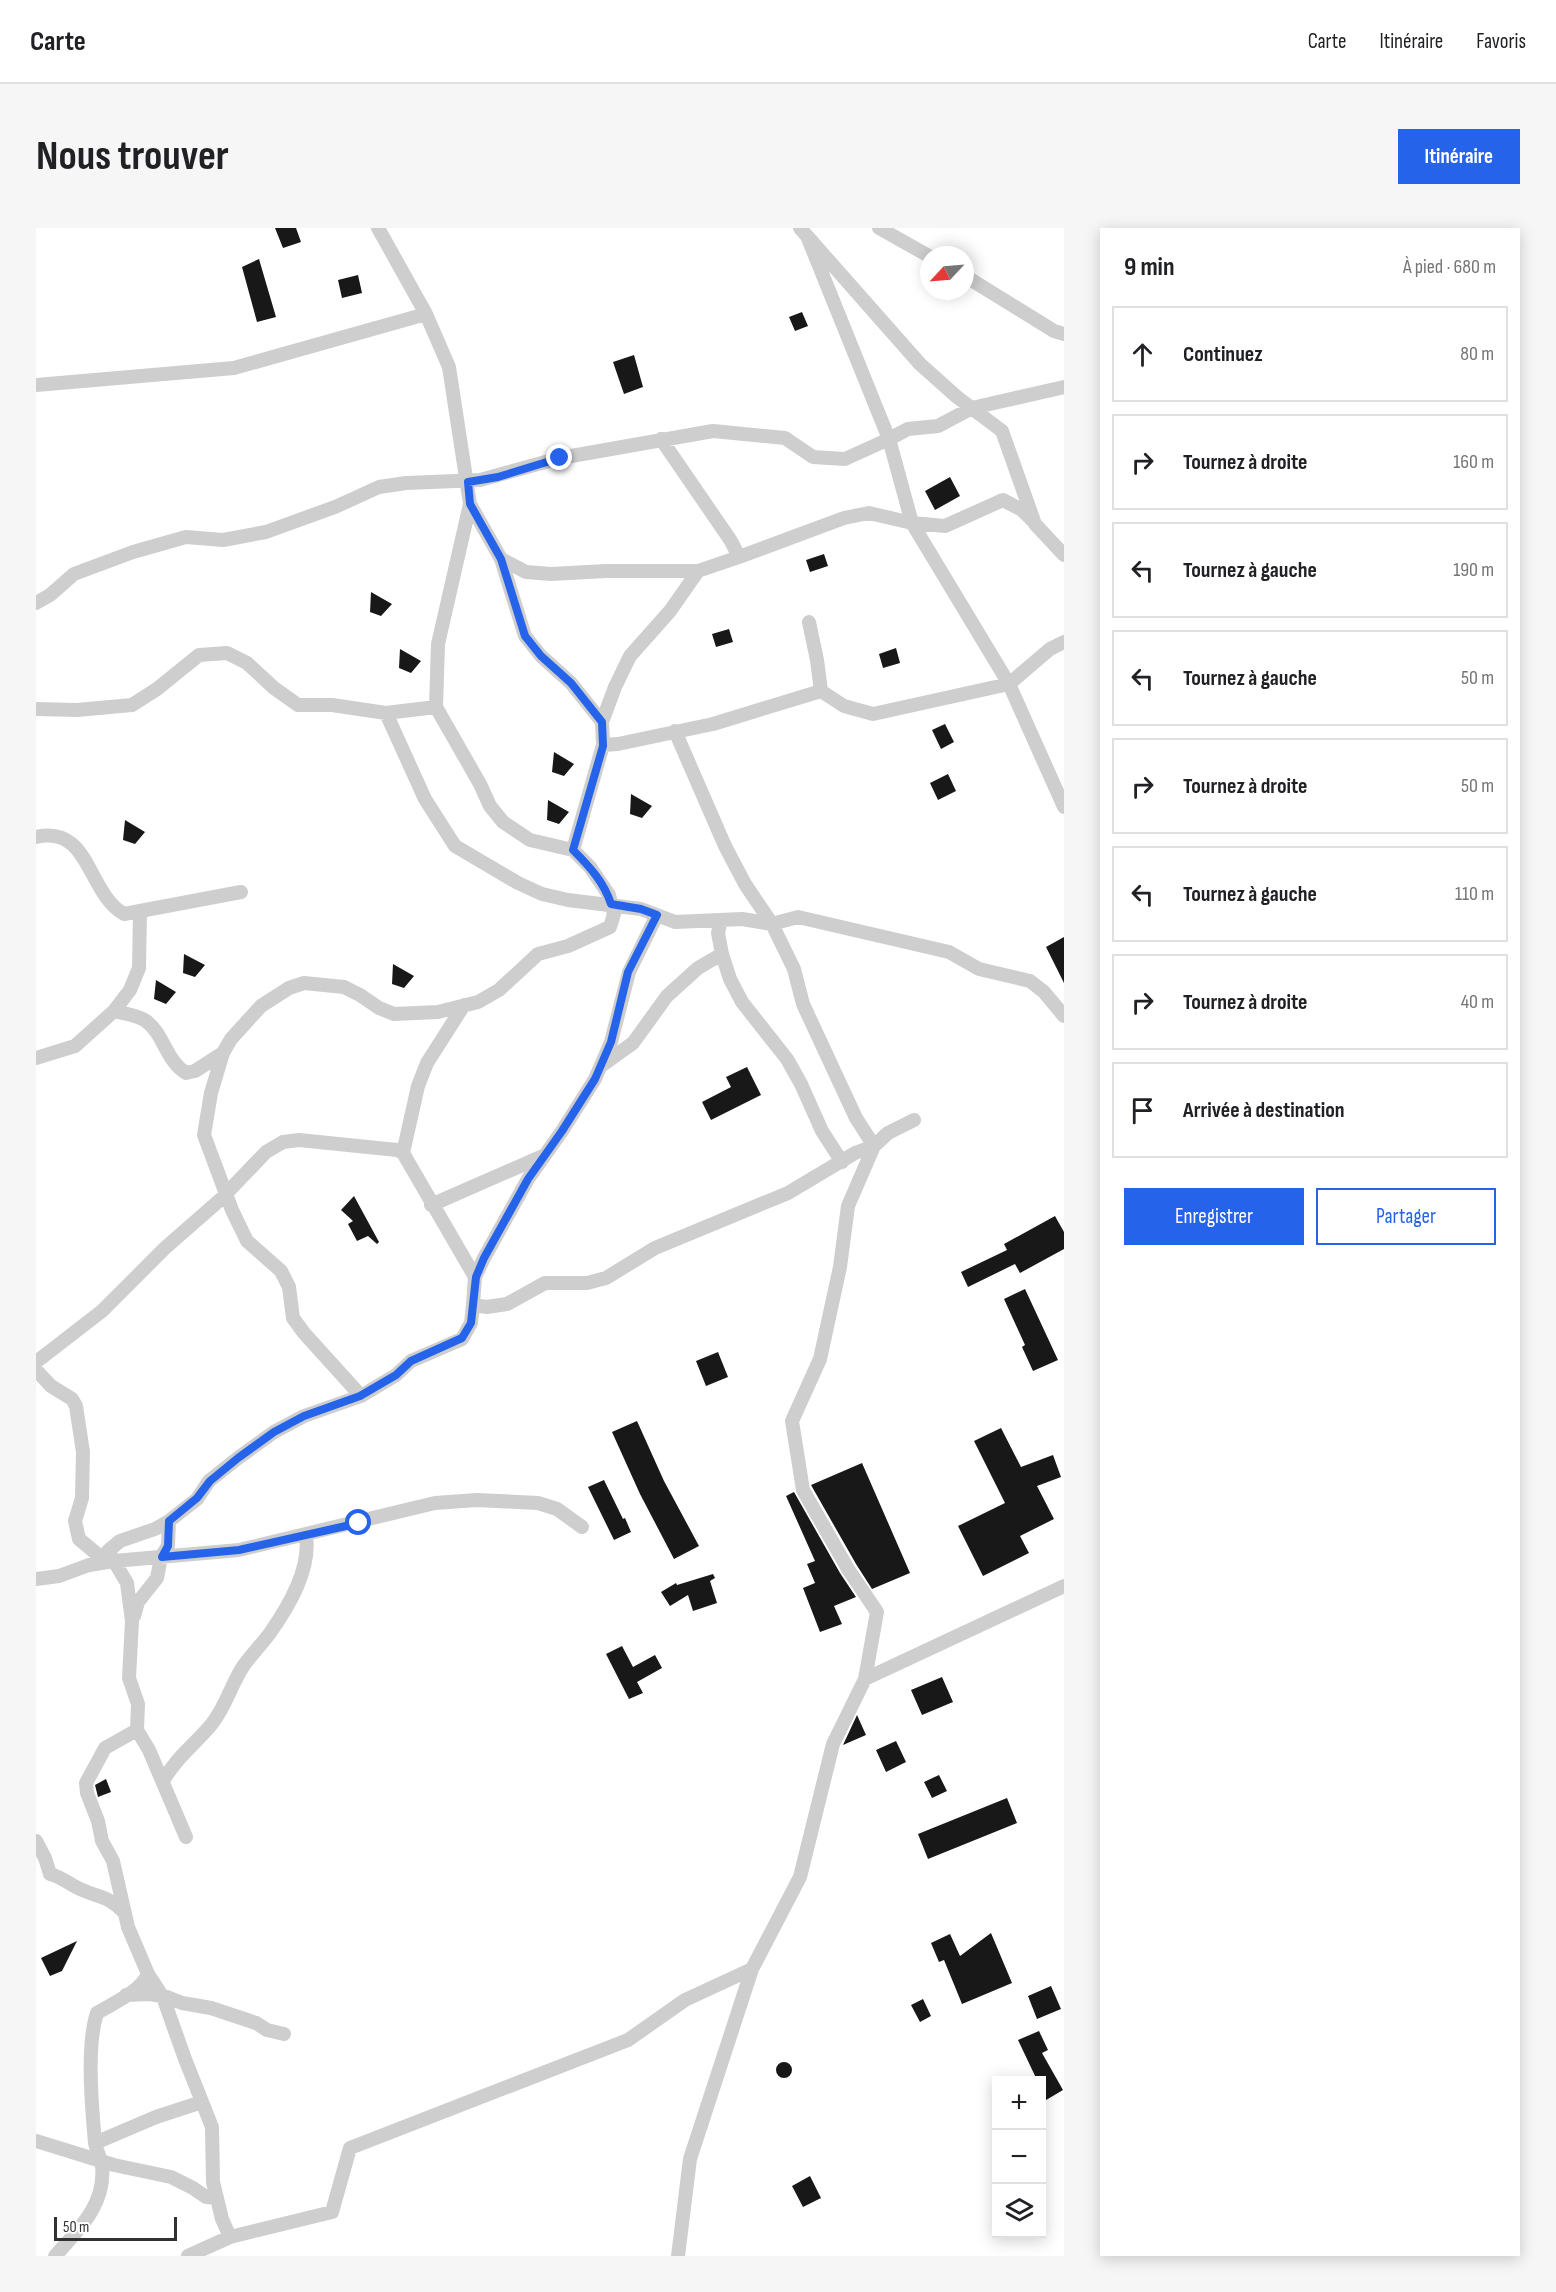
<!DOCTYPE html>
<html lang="fr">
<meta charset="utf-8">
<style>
body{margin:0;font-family:"Sofia Sans Condensed",sans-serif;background:#f6f6f6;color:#202124}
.controls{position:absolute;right:18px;bottom:18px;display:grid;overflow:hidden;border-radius:0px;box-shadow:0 3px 15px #0003}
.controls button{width:54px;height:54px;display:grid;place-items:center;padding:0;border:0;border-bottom:2px solid #e0e0e0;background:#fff;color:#202124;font:30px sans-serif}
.compass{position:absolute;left:884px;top:18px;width:54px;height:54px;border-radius:50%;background:#fff;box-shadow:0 3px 15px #0003;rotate:244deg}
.scale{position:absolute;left:18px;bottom:15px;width:123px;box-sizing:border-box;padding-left:6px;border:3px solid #313131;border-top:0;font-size:16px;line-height:21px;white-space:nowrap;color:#313131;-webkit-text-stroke:4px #fff;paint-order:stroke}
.stop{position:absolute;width:18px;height:18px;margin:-14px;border:4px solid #2563eb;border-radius:50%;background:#fff}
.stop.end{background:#2563eb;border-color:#fff;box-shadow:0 2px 6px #0008}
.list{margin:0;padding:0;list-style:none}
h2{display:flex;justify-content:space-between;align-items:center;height:78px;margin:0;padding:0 24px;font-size:26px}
h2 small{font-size:20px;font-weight:400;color:#757577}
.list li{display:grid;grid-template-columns:39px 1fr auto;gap:18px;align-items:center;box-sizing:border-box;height:96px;margin:0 12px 12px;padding:0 12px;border:2px solid #e0e0e0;border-radius:0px}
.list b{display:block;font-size:22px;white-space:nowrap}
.list em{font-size:20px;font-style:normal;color:#757577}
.actions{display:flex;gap:12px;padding:18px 24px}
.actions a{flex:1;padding:14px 0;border:2px solid #2563eb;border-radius:0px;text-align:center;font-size:21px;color:#2563eb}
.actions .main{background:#2563eb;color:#fff}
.icon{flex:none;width:33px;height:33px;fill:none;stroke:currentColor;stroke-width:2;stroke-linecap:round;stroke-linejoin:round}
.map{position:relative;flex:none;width:1028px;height:2028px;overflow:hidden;border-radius:0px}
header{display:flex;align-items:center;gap:36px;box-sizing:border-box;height:84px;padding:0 30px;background:#fff;border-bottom:2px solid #e0e0e0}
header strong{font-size:28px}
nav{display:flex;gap:33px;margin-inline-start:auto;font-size:21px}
.intro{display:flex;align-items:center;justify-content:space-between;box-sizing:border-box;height:144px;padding:0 36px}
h1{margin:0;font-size:42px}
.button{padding:15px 27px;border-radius:0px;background:#2563eb;color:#fff;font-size:21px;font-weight:700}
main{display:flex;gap:36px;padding:0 36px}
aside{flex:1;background:#fff;border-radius:0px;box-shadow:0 3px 15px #0003}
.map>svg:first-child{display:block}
.building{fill:#181818}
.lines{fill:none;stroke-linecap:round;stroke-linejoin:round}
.street{stroke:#cecece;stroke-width:14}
.route{stroke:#2563eb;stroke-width:8}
</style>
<header>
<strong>Carte</strong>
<nav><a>Carte</a><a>Itinéraire</a><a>Favoris</a></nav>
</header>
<div class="intro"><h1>Nous trouver</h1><a class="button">Itinéraire</a></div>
<main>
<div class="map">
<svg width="1028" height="2028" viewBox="0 0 1028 2028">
<rect width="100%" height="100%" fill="#fff"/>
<!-- building -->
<path class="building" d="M239 0H260L265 14 247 20Z
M223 31 240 89 221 94 206 39Z
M322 47 326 65 306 70 302 52Z
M766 84 772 98 759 103 753 89Z
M598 127 607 159 588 166 577 134Z
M914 249 924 268 899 282 889 263Z
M788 326 792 338 774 344 770 332Z
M335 364 356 376 345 388 334 384Z
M693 401 697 414 680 419 676 406Z
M860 420 864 435 847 440 843 426Z
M364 421 385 433 375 445 363 440Z
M909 496 918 514 905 521 896 502Z
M518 524 538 536 528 548 516 544Z
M912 546 920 563 902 572 894 555Z
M595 566 616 578 606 590 594 586Z
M512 572 533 584 523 596 511 592Z
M89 592 109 604 99 616 87 612Z
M1028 709V755L1010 719Z
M148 726 169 737 159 749 147 745Z
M357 736 378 748 368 760 356 756Z
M120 752 140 764 130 776 118 771Z
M711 839 725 867 675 892 666 874 695 859 690 849Z
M318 968 343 1014 341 1016 332 1008 321 1013 312 996 317 993 305 982Z
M1019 988 1028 1004V1021L984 1045 979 1036 932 1059 925 1044 971 1022 968 1016Z
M989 1061 1022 1132 997 1143 986 1119 989 1117 968 1071Z
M682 1124 692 1149 670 1158 660 1133Z
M601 1193 628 1253 663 1318 638 1331 604 1266 576 1204Z
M965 1200 985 1239 1017 1227 1025 1249 1001 1258 1018 1291 984 1308 993 1325 947 1348 922 1298 969 1275 938 1213Z
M826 1235 874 1345 836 1361 820 1336 775 1257Z
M568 1252 587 1291 589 1290 595 1304 578 1312 552 1259Z
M758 1264 804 1345 820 1369 798 1378 806 1396 784 1404 767 1360 779 1355 771 1336 779 1333 750 1268Z
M677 1346 679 1350 674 1353 681 1375 657 1383 652 1367 634 1378 625 1364 640 1355 641 1357Z
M586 1418 597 1439 619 1427 626 1440 601 1454 607 1465 593 1471 570 1426Z
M906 1449 917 1474 886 1487 875 1462Z
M821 1487 830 1507 807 1517Z
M860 1513 870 1534 850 1544 840 1522Z
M903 1547 911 1563 896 1570 888 1554Z
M70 1551 75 1564 62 1569 59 1557Z
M971 1570 981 1595 892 1631 882 1606Z
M955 1705 976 1755 926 1776 908 1732 903 1734 895 1715 914 1706 924 1728Z
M41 1713 26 1743 14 1748 5 1730Z
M1015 1758 1025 1781 1001 1791 992 1768Z
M887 1771 895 1788 884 1794 875 1777Z
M1003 1803 1012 1822 1006 1825 1027 1862 1005 1875V1852H1001L982 1812Z
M740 1842a8 8 0 1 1 16 0a8 8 0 1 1-16 0Z
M774 1948 785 1970 767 1979 756 1958Z"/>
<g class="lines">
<!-- street -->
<path class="street" d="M764 0 884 136 921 169 966 203 999 296 1028 327
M843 0 893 28
M771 8 853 211 876 295 973 456 1028 579
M929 48 1018 103 1028 106
M0 157 198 140 390 86
M434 276 465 331 489 408 505 428 535 455 566 494
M703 329 808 290 833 285 876 295 909 298 967 272 986 282 996 292
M465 331 490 344 515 346 570 343H662L703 329 695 313 625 211
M0 375 14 367 38 346 97 324 150 309 187 312 230 304 299 279 343 259 370 255 444 252 524 230 677 203 749 210 777 229 809 231 853 211 872 201 902 198 936 180 1028 159
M773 394 781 432 785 463
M0 481 41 482 96 477 121 461 163 427 191 425 211 435 238 460 262 477H296L350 485 400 479
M350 485 389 571 419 618 482 655 506 666 532 672 605 681 639 694 706 691 736 696 762 689 913 724 943 741 994 753 1008 764 1028 788
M567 517 582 516 677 496 785 463 808 478 837 486 973 456 1014 421 1028 414
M0 609C54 596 51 665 88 686L205 664
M537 622 567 517 566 494 579 459 594 428 634 383 662 343
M686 726 694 751 706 774 751 831 765 856 786 903 806 934
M78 783C89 786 101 787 110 793 128 806 130 833 150 845L159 843 187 825 195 811 225 778 253 760 268 755 308 759 324 767 343 780 358 786 402 784 442 774 463 762 502 726 532 718 574 699 578 686 573 667 554 639 537 622 494 612 467 594 454 578 444 556 400 479 402 416 434 276 413 139 390 86 342 0
M187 825 175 865 168 907 196 982 211 1013 245 1043 253 1059 257 1090 268 1105 325 1168
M0 830 39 818 78 783 94 762 103 740 104 684
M565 838 597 815 631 768 662 740 686 726 682 705 685 692
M367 925 382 858 391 835 428 777
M395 977 507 928
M437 1077 439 1049 448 1030 492 951 526 903 559 851 575 814 593 744 621 687
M0 1134 66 1083 129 1020 185 971 230 924 247 914 263 912 361 922 367 925 439 1049
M0 1142 15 1158 36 1171 40 1178 47 1224 46 1270 39 1293 43 1311 61 1326 78 1333 91 1355 96 1393 93 1450 102 1476 101 1502 113 1522 150 1609
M78 1333 72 1323 84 1313 119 1301 133 1293 161 1271 173 1253 202 1230 238 1204 268 1188 325 1168 360 1147 375 1133 426 1111 435 1095 437 1077 451 1079 471 1076 509 1055H551L570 1050 619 1020 752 965 819 925 838 918 852 905 878 892
M0 1351 23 1348 53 1337 78 1333 203 1322 399 1275 441 1272 502 1275 521 1281 546 1299
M98 1388 102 1374 121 1350 125 1329 132 1318 133 1293
M829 1451 1028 1358
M101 1502 69 1520 50 1555 51 1565 62 1593 66 1613 77 1633 92 1699 112 1746 127 1769 149 1831 176 1899 177 1954 186 1991 194 2009
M127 1553C140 1530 158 1517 175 1497 190 1479 195 1456 208 1437 216 1426 226 1416 234 1405 253 1378 275 1341 270 1308
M0 1613 9 1630 14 1646C25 1649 30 1654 40 1659 61 1670 70 1666 88 1684
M90 1767 114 1766 131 1769 146 1775 175 1780 220 1795 231 1802 248 1806
M0 1913 78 1937 135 1949 157 1960 170 1969 181 1970
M59 1915C56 1880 50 1818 61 1785 77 1775 104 1764 112 1746
M19 2028C42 2002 70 1977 66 1938 65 1931 61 1923 59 1915L120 1889 166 1874
M152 2028 194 2009 296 1984 314 1920 592 1812 649 1772 716 1741 764 1649 797 1516 829 1451 841 1384 812 1341 767 1262 756 1193 784 1131 804 1039 812 978 838 918 820 890 767 776 758 741 736 696 709 656 689 618 639 503
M642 2028 654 1931 716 1741"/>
</g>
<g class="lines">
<!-- route -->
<path class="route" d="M323 1295 203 1322 126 1329 132 1318 133 1293 161 1270 174 1253 202 1230 238 1204 268 1188 324 1168 360 1147 375 1133 426 1110 435 1095 440 1049 448 1030 492 951 526 903 559 851 575 814 592 744 621 687 605 681 575 676C568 654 553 638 537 622L567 518 566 494 535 455 505 428 489 408 465 331 434 276 432 254 462 249 524 230"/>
</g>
</svg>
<div class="controls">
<button>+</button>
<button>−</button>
<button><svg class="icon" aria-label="layers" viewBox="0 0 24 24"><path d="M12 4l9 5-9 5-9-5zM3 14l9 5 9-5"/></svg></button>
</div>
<svg class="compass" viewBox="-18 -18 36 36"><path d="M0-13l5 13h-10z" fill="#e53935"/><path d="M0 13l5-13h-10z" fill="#757577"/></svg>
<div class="scale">50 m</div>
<div class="stop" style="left:323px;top:1295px"></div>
<div class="stop end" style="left:524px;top:230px"></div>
</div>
<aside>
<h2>9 min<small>À pied · 680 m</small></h2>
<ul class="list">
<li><svg class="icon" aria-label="ahead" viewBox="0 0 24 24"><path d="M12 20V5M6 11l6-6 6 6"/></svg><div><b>Continuez</b></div><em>80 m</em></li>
<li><svg class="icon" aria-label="right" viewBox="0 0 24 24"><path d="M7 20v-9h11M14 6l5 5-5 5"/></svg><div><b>Tournez à droite</b></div><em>160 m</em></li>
<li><svg class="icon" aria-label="left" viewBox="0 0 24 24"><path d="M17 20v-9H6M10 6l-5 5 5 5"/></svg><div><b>Tournez à gauche</b></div><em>190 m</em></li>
<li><svg class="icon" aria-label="left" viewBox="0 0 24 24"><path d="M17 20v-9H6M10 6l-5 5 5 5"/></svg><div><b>Tournez à gauche</b></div><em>50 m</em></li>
<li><svg class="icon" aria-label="right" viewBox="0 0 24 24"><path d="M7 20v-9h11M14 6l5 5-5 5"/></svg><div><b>Tournez à droite</b></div><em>50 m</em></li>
<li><svg class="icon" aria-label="left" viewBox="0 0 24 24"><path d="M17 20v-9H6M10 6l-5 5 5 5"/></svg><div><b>Tournez à gauche</b></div><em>110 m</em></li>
<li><svg class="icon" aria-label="right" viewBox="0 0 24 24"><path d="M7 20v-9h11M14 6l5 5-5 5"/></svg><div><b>Tournez à droite</b></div><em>40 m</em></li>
<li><svg class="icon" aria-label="arrive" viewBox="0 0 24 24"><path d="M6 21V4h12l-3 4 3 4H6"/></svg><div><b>Arrivée à destination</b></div></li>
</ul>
<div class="actions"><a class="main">Enregistrer</a><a>Partager</a></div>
</aside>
</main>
